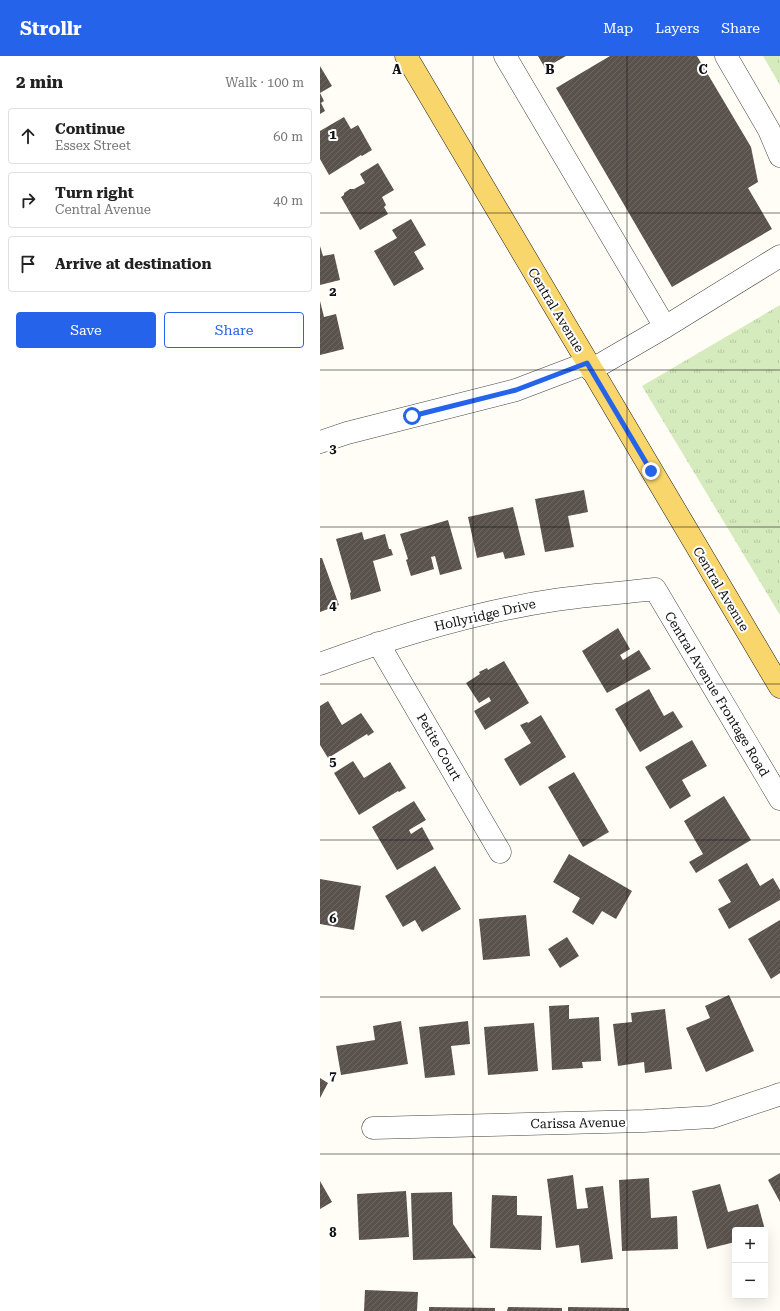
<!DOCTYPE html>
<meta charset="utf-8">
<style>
body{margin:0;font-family:"Roboto Serif",serif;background:#f2f2f2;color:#222}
.controls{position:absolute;right:12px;bottom:12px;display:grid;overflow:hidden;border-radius:4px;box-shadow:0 4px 16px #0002}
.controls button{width:36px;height:36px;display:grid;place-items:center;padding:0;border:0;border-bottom:1px solid #e0e0e0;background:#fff;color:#222;font:20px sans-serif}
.stop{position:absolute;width:12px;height:12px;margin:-9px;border:3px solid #2563eb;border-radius:50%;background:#fff}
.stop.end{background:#2563eb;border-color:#fff;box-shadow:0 1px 4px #0008}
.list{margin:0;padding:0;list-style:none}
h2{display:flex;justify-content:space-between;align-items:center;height:52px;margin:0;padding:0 16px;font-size:17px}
h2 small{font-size:13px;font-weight:400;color:#767676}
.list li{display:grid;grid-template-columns:26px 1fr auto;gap:12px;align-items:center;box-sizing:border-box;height:56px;margin:0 8px 8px;padding:0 8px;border:1px solid #e0e0e0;border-radius:4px}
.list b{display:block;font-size:15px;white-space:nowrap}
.list p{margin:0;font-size:13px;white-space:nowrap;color:#767676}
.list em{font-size:13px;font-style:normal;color:#767676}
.actions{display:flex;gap:8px;padding:12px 16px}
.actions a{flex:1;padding:9px 0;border:1px solid #2563eb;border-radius:4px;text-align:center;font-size:14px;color:#2563eb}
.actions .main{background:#2563eb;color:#fff}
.icon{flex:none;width:22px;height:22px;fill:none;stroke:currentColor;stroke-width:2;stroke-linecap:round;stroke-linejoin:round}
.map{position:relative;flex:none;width:460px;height:1255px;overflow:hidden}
header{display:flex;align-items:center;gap:24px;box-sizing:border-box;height:56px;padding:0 20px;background:#2563eb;color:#fff}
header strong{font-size:19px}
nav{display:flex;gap:22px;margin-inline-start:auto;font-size:14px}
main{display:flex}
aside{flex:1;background:#fff}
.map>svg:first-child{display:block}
.grass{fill:url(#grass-tufts)}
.building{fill:url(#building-hatch)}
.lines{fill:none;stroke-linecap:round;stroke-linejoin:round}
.minor-casing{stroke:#444;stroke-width:23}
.major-casing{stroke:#222;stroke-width:23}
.minor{stroke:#fff;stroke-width:22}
.major{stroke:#f9d66b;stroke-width:22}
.route{stroke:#2563eb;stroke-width:5}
.grid{fill:none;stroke:#111;stroke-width:1;stroke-opacity:0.55}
.labels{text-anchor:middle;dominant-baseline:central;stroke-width:4;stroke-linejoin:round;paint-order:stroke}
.street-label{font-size:13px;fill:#111;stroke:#fff}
.grid-label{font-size:13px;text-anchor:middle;font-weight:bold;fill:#111;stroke:#fff;stroke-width:4;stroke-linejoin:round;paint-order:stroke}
</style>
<header>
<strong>Strollr</strong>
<nav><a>Map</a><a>Layers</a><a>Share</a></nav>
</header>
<main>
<aside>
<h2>2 min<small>Walk · 100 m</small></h2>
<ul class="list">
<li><svg class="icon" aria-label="ahead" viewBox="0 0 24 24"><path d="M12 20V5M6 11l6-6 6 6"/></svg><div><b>Continue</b><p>Essex Street</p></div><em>60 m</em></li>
<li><svg class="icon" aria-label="right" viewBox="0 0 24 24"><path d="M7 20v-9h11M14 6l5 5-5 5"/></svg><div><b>Turn right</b><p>Central Avenue</p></div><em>40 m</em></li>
<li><svg class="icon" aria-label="arrive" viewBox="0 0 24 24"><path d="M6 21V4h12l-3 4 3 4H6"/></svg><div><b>Arrive at destination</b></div></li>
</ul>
<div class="actions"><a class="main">Save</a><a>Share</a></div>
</aside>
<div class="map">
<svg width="460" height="1255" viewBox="0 0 460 1255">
<defs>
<pattern id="grass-tufts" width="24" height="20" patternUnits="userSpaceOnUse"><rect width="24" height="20" fill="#d5ebbd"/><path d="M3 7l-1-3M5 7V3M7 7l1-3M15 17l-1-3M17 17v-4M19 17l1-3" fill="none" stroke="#b6c8a1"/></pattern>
<pattern id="building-hatch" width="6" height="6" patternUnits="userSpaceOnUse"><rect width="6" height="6" fill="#5a524d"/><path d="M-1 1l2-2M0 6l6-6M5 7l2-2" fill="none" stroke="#6d6662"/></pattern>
</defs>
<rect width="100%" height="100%" fill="#fffdf5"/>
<!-- grass -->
<path class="grass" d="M443 0H460V29Z
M460 249V559L322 330Z"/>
<!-- building -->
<path class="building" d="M218 0H246L225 12Z
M290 0H377L431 91 438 126 428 132 452 173 352 231 236 32Z
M0 10 12 30 0 37Z
M0 37 4 45 1 47 5 55 0 58Z
M24 61 31 73 38 69 52 94 42 100 41 99 9 119 0 103V75Z
M58 107 74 134 62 141 66 149 64 151 68 158 40 174 21 141 24 139V137L30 133H34L45 127 40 118Z
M91 163 106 189 94 196 104 213 74 230 54 195 77 182 72 174Z
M0 190 3 200 14 198 20 224 0 229Z
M0 245 4 261 16 258 24 293 0 299Z
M264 434 268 456 248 460 254 491 225 496 215 443Z
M193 451 205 499 185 503 183 496 157 502 148 461Z
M128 464 142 513 120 519 115 500 111 501 114 513 91 520 86 504 88 503 80 478Z
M42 476 44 484 65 478 69 493H71L73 499 53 505 61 535 31 544 30 537 31 536 16 483Z
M0 502H2L19 549 0 556Z
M298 572 310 593 300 599 303 604 319 594 331 613 287 637 262 595Z
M184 605 209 647 165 674 154 655 171 645 169 641 159 647 146 627 160 618 159 616 167 612 168 614Z
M329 633 344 660 353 655 363 671 320 696 295 653Z
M8 645 22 669 41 657 54 676 48 680 47 678 8 702 0 689V650Z
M221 659 246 701 200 730 184 703 211 687 200 669 207 666 208 667Z
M372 684 387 710 362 724 371 740 350 753 325 711Z
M33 705 44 722 70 706 86 732 79 736 78 735 39 759 14 717Z
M254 716 289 776 263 791 228 731Z
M404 740 431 784 376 817 369 806 383 798 364 765Z
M94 745 106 764 89 774 91 778 102 771 114 793 77 814 52 771Z
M249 798 312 835 296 863 282 855 273 869 252 856 260 842 233 826Z
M427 807 440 830 453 822 460 834V844L409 873 398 853 411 846 398 824Z
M115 810 141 853 102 876 95 864 83 871 65 840Z
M0 823 41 830 34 874 0 868Z
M206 859 210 900 163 904 159 863Z
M460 864V917L451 923 428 883Z
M247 881 259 900 240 912 228 893Z
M409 939 434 995 386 1016 366 972 390 962 385 950Z
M249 949V963L279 961 281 1005 262 1006 263 1012 232 1014 229 950Z
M345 953 352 1013 325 1017 324 1006 298 1010 293 968 312 966 311 957Z
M81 965 88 1008 21 1019 16 990 55 984 53 970Z
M148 965 150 988 131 990 135 1019 105 1022 99 971Z
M214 967 218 1015 168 1019 164 971Z
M0 1022 8 1027 0 1042Z
M460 1117V1146L448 1124Z
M253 1119 257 1153 268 1152 265 1132 283 1130 293 1203 261 1207 259 1189 236 1192 227 1123Z
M329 1122 331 1162 357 1160 358 1193 302 1195 299 1124Z
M0 1125 12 1146 0 1153Z
M400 1128 408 1156 438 1148 445 1174H415V1186L387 1193 372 1135Z
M86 1135 89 1181 39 1184 37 1138Z
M132 1136 133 1168 156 1202 93 1204 91 1137Z
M172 1139 197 1140V1159L222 1160 221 1194 170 1192Z
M45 1234 98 1236 97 1255H44Z
M109 1251 175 1252V1255H109Z
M188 1251 242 1252V1255H187Z
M248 1251 309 1252V1255H248Z"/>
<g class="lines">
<defs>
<path id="minor" d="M185 0 345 271 460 200
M406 0 449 74 460 100
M271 314 345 271
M0 386 27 377 196 334 267 307
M58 587 180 796
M0 608C76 580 154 556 235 544 268 539 302 537 335 533L460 743
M53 1072 324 1065 392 1061 455 1040 460 1038"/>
<path id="major" d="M86 0 460 631"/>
</defs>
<!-- minor casing -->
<use href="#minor" class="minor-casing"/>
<!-- major casing -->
<use href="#major" class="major-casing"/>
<!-- minor -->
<use href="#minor" class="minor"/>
<!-- major -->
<use href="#major" class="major"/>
</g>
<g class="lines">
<!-- route -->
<path class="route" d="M92 360 196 334 267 307 331 415"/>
</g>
<!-- grid -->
<path class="grid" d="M153 0V1255M307 0V1255M0 157H460M0 314H460M0 471H460M0 628H460M0 784H460M0 941H460M0 1098H460"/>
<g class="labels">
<!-- street labels -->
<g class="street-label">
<text transform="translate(236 254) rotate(59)">Central Avenue</text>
<text transform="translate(401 533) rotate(59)">Central Avenue</text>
<text transform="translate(165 559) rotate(-13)">Hollyridge Drive</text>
<text transform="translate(397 638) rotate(59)">Central Avenue Frontage Road</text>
<text transform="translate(119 691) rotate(60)">Petite Court</text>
<text transform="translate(258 1067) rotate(-1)">Carissa Avenue</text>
</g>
</g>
<g class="grid-label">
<text x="77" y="18">A</text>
<text x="230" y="18">B</text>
<text x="383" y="18">C</text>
<text x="13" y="83">1</text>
<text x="13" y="240">2</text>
<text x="13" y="397">3</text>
<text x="13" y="554">4</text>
<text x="13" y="710">5</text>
<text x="13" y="867">6</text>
<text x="13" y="1024">7</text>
<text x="13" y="1181">8</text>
</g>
</svg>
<div class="controls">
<button>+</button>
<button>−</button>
</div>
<div class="stop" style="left:92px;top:360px"></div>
<div class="stop end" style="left:331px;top:415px"></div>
</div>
</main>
